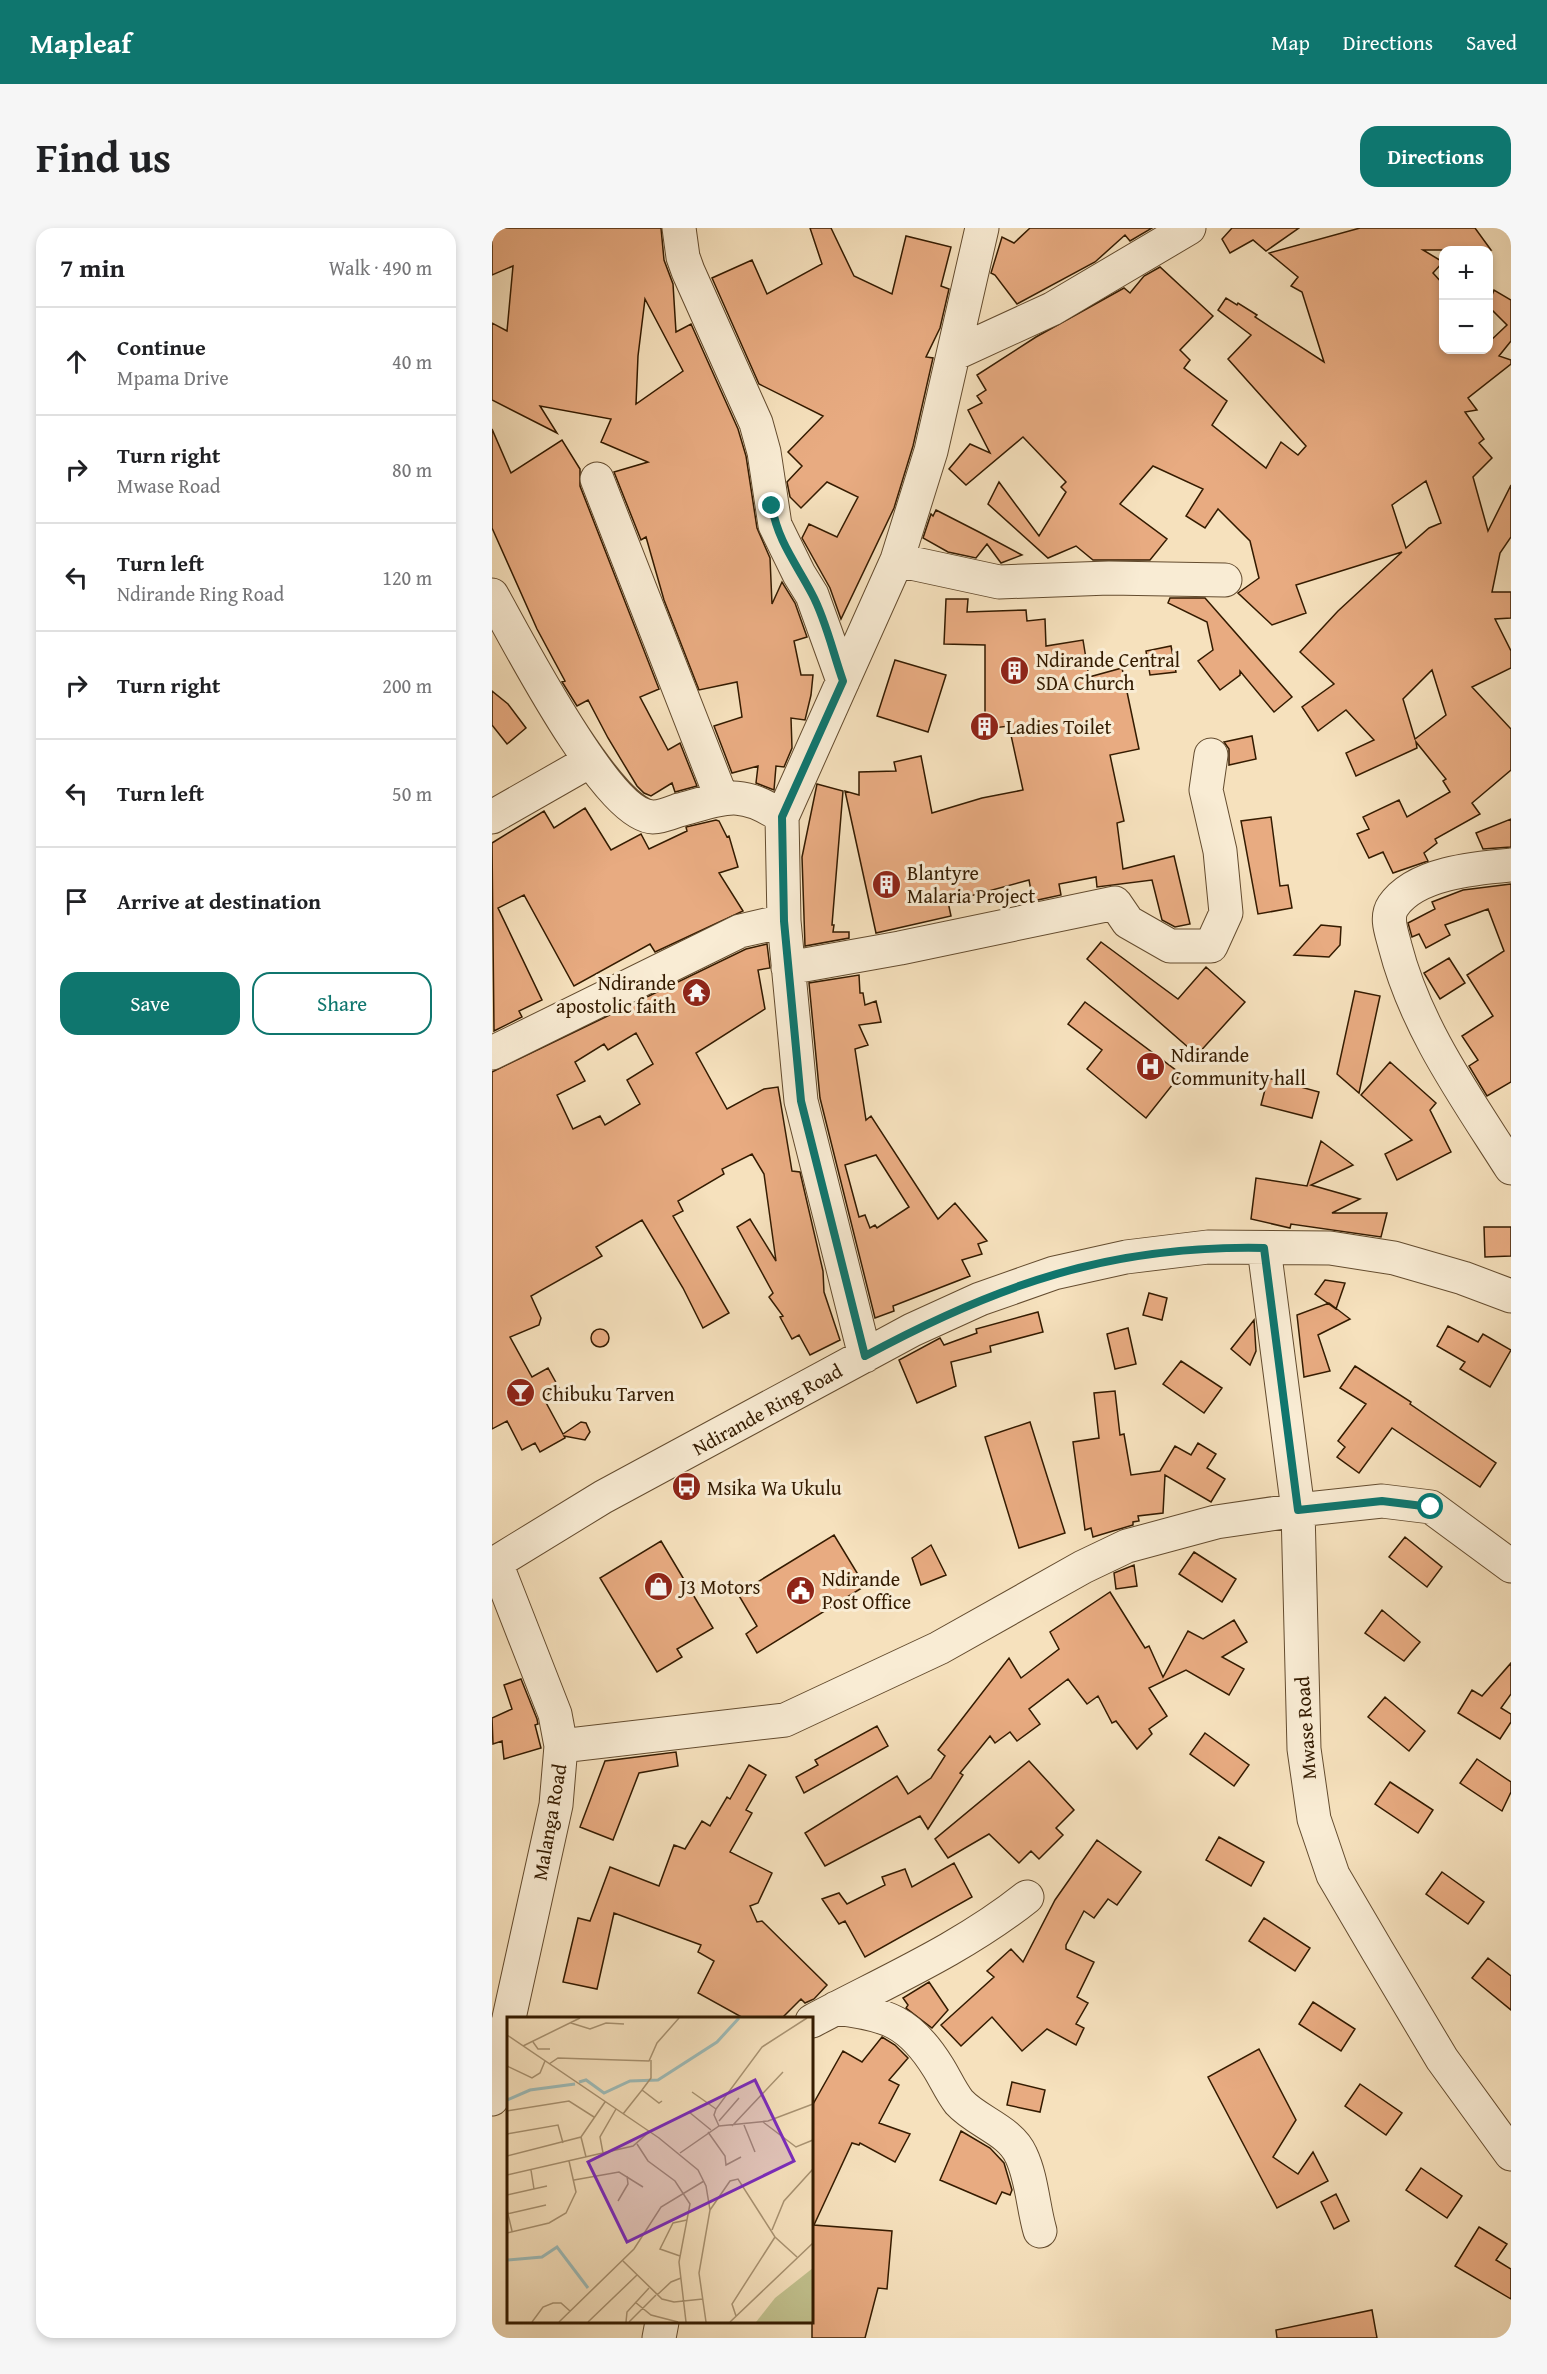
<!DOCTYPE html>
<meta charset="utf-8">
<style>
body{margin:0;font-family:"Gentium Book Plus",serif;background:#f6f6f6;color:#202124}
.controls{position:absolute;right:18px;top:18px;display:grid;overflow:hidden;border-radius:12px;box-shadow:0 3px 9px #0003}
.controls button{width:54px;height:54px;display:grid;place-items:center;padding:0;border:0;border-bottom:2px solid #e0e0e0;background:#fff;color:#202124;font:30px sans-serif}
.stop{position:absolute;width:18px;height:18px;margin:-14px;border:4px solid #0f766e;border-radius:50%;background:#fff}
.stop.end{background:#0f766e;border-color:#fff;box-shadow:0 2px 6px #0008}
.list{margin:0;padding:0;list-style:none}
h2{display:flex;justify-content:space-between;align-items:center;height:78px;margin:0;padding:0 24px;font-size:26px}
h2 small{font-size:20px;font-weight:400;color:#757577}
.list li{display:grid;grid-template-columns:39px 1fr auto;gap:18px;align-items:center;box-sizing:border-box;height:108px;padding:0 24px;border-top:2px solid #e0e0e0}
.list b{display:block;font-size:22px;white-space:nowrap}
.list p{margin:0;font-size:20px;white-space:nowrap;color:#757577}
.list em{font-size:20px;font-style:normal;color:#757577}
.actions{display:flex;gap:12px;padding:18px 24px}
.actions a{flex:1;padding:14px 0;border:2px solid #0f766e;border-radius:18px;text-align:center;font-size:21px;color:#0f766e}
.actions .main{background:#0f766e;color:#fff}
.icon{flex:none;width:33px;height:33px;fill:none;stroke:currentColor;stroke-width:2;stroke-linecap:round;stroke-linejoin:round}
.map{position:relative;flex:none;width:1019px;height:2110px;overflow:hidden;border-radius:18px}
header{display:flex;align-items:center;gap:36px;box-sizing:border-box;height:84px;padding:0 30px;background:#0f766e;color:#fff}
header strong{font-size:28px}
nav{display:flex;gap:33px;margin-inline-start:auto;font-size:21px}
.intro{display:flex;align-items:center;justify-content:space-between;box-sizing:border-box;height:144px;padding:0 36px}
h1{margin:0;font-size:42px}
.button{padding:15px 27px;border-radius:18px;background:#0f766e;color:#fff;font-size:21px;font-weight:700}
main{display:flex;gap:36px;padding:0 36px}
aside{flex:1;background:#fff;border-radius:18px;box-shadow:0 3px 9px #0003}
.map>svg:first-child{display:block}
.building{fill:#e8ab81;stroke:#341b00;stroke-width:1.5;fill-rule:evenodd}
.lines{fill:none;stroke-linecap:round;stroke-linejoin:round}
.minor-casing{stroke:#644c2f;stroke-width:35}
.minor{stroke:#f9ecd4;stroke-width:33}
.route{stroke:#0f766e;stroke-width:8}
.labels{text-anchor:middle;dominant-baseline:central;stroke-width:6;stroke-linejoin:round;paint-order:stroke}
.poi-label{font-size:20px;fill:#341b00;stroke:#f9ecd4;text-anchor:start}
.street-label{font-size:20px;fill:#341b00;stroke:#f9ecd4}
.inset-river{fill:none;stroke:#9ebcb9;stroke-width:3}
.inset-road{fill:none;stroke:#a89271;stroke-width:1.5}
.view{fill:#7b2cbf;fill-opacity:0.15;stroke:#7b2cbf;stroke-width:3}
.inset-edge{fill:none;stroke:#341b00;stroke-width:3}
</style>
<header>
<strong>Mapleaf</strong>
<nav><a>Map</a><a>Directions</a><a>Saved</a></nav>
</header>
<div class="intro"><h1>Find us</h1><a class="button">Directions</a></div>
<main>
<aside>
<h2>7 min<small>Walk · 490 m</small></h2>
<ul class="list">
<li><svg class="icon" aria-label="ahead" viewBox="0 0 24 24"><path d="M12 20V5M6 11l6-6 6 6"/></svg><div><b>Continue</b><p>Mpama Drive</p></div><em>40 m</em></li>
<li><svg class="icon" aria-label="right" viewBox="0 0 24 24"><path d="M7 20v-9h11M14 6l5 5-5 5"/></svg><div><b>Turn right</b><p>Mwase Road</p></div><em>80 m</em></li>
<li><svg class="icon" aria-label="left" viewBox="0 0 24 24"><path d="M17 20v-9H6M10 6l-5 5 5 5"/></svg><div><b>Turn left</b><p>Ndirande Ring Road</p></div><em>120 m</em></li>
<li><svg class="icon" aria-label="right" viewBox="0 0 24 24"><path d="M7 20v-9h11M14 6l5 5-5 5"/></svg><div><b>Turn right</b></div><em>200 m</em></li>
<li><svg class="icon" aria-label="left" viewBox="0 0 24 24"><path d="M17 20v-9H6M10 6l-5 5 5 5"/></svg><div><b>Turn left</b></div><em>50 m</em></li>
<li><svg class="icon" aria-label="arrive" viewBox="0 0 24 24"><path d="M6 21V4h12l-3 4 3 4H6"/></svg><div><b>Arrive at destination</b></div></li>
</ul>
<div class="actions"><a class="main">Save</a><a>Share</a></div>
</aside>
<div class="map">
<svg width="1019" height="2110" viewBox="0 0 1019 2110">
<rect width="100%" height="100%" fill="#f6e1bd"/>
<filter id="stains"><feTurbulence type="fractalNoise" baseFrequency=".00333" numOctaves="4"/><feColorMatrix values="0 0 0 0 .2 0 0 0 0 .09 0 0 0 0 .02 0 0 0 .5 -.17"/></filter>
<radialGradient id="worn" r=".72"><stop offset=".6" stop-color="#630" stop-opacity="0"/><stop offset="1" stop-color="#630" stop-opacity=".3"/></radialGradient>
<!-- building -->
<path class="building" d="M0 0H169L172 32 181 56 184 104 199 96 246 201 254 228 265 300 278 330 280 376 290 354 303 375 315 409 302 413 309 447H321L319 467 313 492 299 490 300 520 292 539 284 538 282 562 264 555 266 538 240 545 222 498 250 489 245 454 207 462 172 372 154 309 149 312 122 244 156 234 109 214 119 191 48 178 65 205 0 172V95L15 103 21 38 0 47ZM153 71 191 143 144 176 146 128Z
M318 0H339L362 48 400 66 414 8 459 19 449 58 457 61 448 100 434 129 441 130 421 218 402 280 349 391 338 360 310 310 317 296 345 309 366 269 335 254 309 280 298 269 295 254 310 238 296 224 331 188 267 156 220 50 260 32 275 66 330 36Z
M538 0H660L638 13 633 7 603 34 525 76 503 47 499 45 510 9 522 15Z
M740 0H807L774 23 761 12 738 25 730 11Z
M868 0H983L999 22H931L951 34 941 45 951 56V122H996V115L1015 97 996 78 1002 62 1019 72V113L1007 128 1019 132V136L976 170 985 182 973 184 992 211 987 215 1000 230 981 249 996 303 1019 257V309L1008 325 1000 364H1019V390L1003 391 1019 423V440L980 459 1019 501V542L980 575 988 586 943 611 945 615 932 625 936 633 901 645 891 624 877 630 865 606 877 601 871 589 907 572 915 589 958 564 951 553 954 551 924 514 925 520 864 548 854 525 882 512 854 482 826 503 810 479 842 456 808 424 846 383 910 324 804 357 814 385 780 397 746 365 767 350 758 313 726 281 713 300 694 288 711 261 661 238 628 276 675 311 658 332H601L584 318 556 330 496 276 507 254 547 308 574 264 569 259 574 254 531 209 474 257 457 241 478 216 498 225 476 182 490 175 485 168 494 162 485 147 544 109 632 60 638 65 652 48 668 39 721 88 688 122 698 132 692 140 735 173 720 197 774 240 789 214 806 227 814 218 736 131 759 107 726 82 734 70 745 77 746 75 765 87 763 89 832 134 810 64 799 58 806 49 777 25ZM934 253 949 295 937 300 914 320 900 277ZM940 442 954 487 923 511 911 471Z
M0 201 19 245 70 212 88 241V258L167 461 148 469 176 522 188 515 205 558 183 564 180 555 159 568 152 565 145 558 116 510 96 472 85 478 72 457 70 454 73 453 45 401 0 300Z
M444 282 487 304 530 327 509 335 495 316 484 330 456 324 431 310 439 286 441 288Z
M678 370H713L800 469 782 484 748 443V447L728 462 706 433 721 422 715 394 676 375Z
M454 371H476L475 384 534 382 535 393 553 391 554 418 591 412 597 449 630 440 647 521 618 527 632 593 625 595 631 641 682 628 698 696 683 699 670 692 660 652 605 659 604 649 567 656 569 667 541 673 537 652 456 674 459 688 384 705 353 563 367 567V544L404 543 402 534 429 528 440 585 490 570 531 562 517 498 493 501V417L452 416Z
M679 418 684 444 658 447 654 423Z
M403 432 454 447 436 504 385 488Z
M0 463 16 476 34 500 15 516 0 497Z
M760 508 764 531 737 537V521L732 514Z
M325 556 351 563 340 697H342L341 704H357V710L313 718 310 629Z
M93 580 119 622 149 606 157 621 195 603 194 599 224 592 227 593 235 609 237 608 246 639 227 645 251 683 163 724 158 716 82 758 32 667 6 680 50 772 27 783 30 789 2 803 0 615 52 583 62 600Z
M779 589 788 658 796 657 800 680 766 686 749 593Z
M1019 591V619L991 621 984 605Z
M1019 656V854L995 868 977 838 986 832 970 808 1001 788 975 747 1012 723 996 681 953 697 958 707 934 720 927 706 920 709 916 695 943 681 940 674 971 662Z
M829 697 849 699 848 717 837 729 802 727Z
M609 714 686 771 714 739 753 774 705 827 595 731Z
M275 716 278 740 266 742 273 781 204 825 235 881 272 861 286 859 300 943 308 944 331 1043 332 1064 348 1112 318 1127 307 1107 300 1111 288 1089 291 1088 277 1069 281 1065 245 999 258 991 284 1033 272 946 260 926 230 941 232 946 186 973 191 983 181 988 237 1085 211 1100 191 1060 150 992 104 1019 110 1028 39 1068 49 1090 47 1097 18 1109 40 1149 56 1140 67 1160 51 1169 71 1206 89 1194 94 1195 98 1204 93 1212 72 1208 73 1210 48 1224 43 1215 30 1222 15 1193 0 1201V844L254 721ZM144 805 161 836 135 852 148 876 113 897 108 888 81 901 65 867 93 853 83 834 112 816 116 822Z
M957 730 973 755 948 771 932 745Z
M367 747 368 765H371L373 777 384 773 389 794 367 797 376 817 363 821 374 892 379 888 446 991 463 975 495 1013 486 1016 490 1026 470 1032 478 1048 401 1078 402 1083 383 1090 328 870 317 755ZM384 927 417 979 385 1000 383 997 378 1000 373 987 367 989 353 937Z
M863 763 888 768 867 865 845 846Z
M593 774 689 846 654 890 595 841 610 822 576 796Z
M898 834 944 875 938 882 959 924 905 952 893 926 920 912 869 867Z
M776 850 827 864 820 890 769 877Z
M829 913 861 937 819 957 868 971 840 985H895L889 1009 799 996 798 1000 759 991 764 950 815 958Z
M992 999H1019V1028L993 1029Z
M833 1052 853 1055 844 1081 823 1066Z
M657 1065 675 1070 670 1092 651 1087Z
M837 1075 858 1091 826 1107 838 1143 812 1149 805 1087Z
M546 1084 551 1104 498 1118 499 1124 459 1134 464 1158 425 1175 407 1132 448 1110 452 1117 485 1105 484 1101Z
M762 1092 764 1123 758 1137 739 1121Z
M956 1098 986 1114 991 1106 1019 1122 998 1159 968 1141 973 1134 945 1118Z
M636 1100 644 1136 623 1141 615 1106Z
M99 1110a9 9 0 1 1 18 0a9 9 0 1 1-18 0Z
M689 1133 730 1160 712 1185 671 1156Z
M863 1138 919 1174 918 1176 1004 1235 988 1259 900 1200 867 1245 845 1229 853 1219 846 1213 874 1176 848 1160Z
M623 1163 628 1207 632 1206 639 1247 668 1243 683 1218 699 1227 706 1215 724 1226 715 1240 733 1251 719 1274 673 1247 671 1285 646 1288 647 1293 641 1294V1297L601 1309 599 1300 593 1302 581 1214 607 1210 602 1165Z
M538 1194 573 1305 527 1320 493 1209Z
M342 1307 373 1358 265 1425 254 1406 265 1398 246 1366Z
M913 1309 950 1339 935 1359 897 1329Z
M169 1313 221 1400 185 1421 190 1429 165 1444 108 1350Z
M439 1317 454 1347 429 1357 420 1330Z
M702 1324 744 1351 730 1374 687 1346Z
M642 1337 645 1358 624 1361 622 1345Z
M618 1364 653 1420 657 1418 671 1449 696 1403 711 1411 742 1392 755 1414 730 1429 752 1441 737 1467 694 1442 657 1460 675 1488 657 1501 660 1506 645 1521 624 1493 620 1495 606 1468 595 1476 576 1451 537 1481 548 1496 525 1513 518 1504 503 1515 498 1508 468 1545 471 1547 436 1601 428 1588 333 1638 313 1605 405 1548 416 1566 439 1550 453 1528 446 1522 517 1430 529 1450 567 1421 558 1404Z
M890 1382 928 1414 912 1433 873 1405Z
M1019 1435V1466L1009 1480 1019 1486V1494L1008 1511 966 1485 980 1462 990 1468Z
M29 1451 45 1491 46 1496 43 1497 49 1520 12 1531 10 1513 1 1516 0 1490 20 1481 12 1457Z
M893 1469 933 1503 917 1523 876 1489Z
M385 1498 396 1518 312 1565 304 1549 326 1537 323 1532Z
M713 1505 757 1537 742 1558 698 1526Z
M184 1524 186 1538 147 1545 121 1612 88 1599 113 1533Z
M985 1531 1019 1554V1564L1010 1583 968 1555Z
M537 1533 582 1582 564 1600 571 1607 547 1631 539 1623 527 1635 497 1606 456 1630 443 1611Z
M257 1537 274 1547 254 1582 260 1585 238 1624 280 1645 266 1675 258 1678 265 1694 270 1693 335 1757 322 1771 313 1775 309 1771 289 1791H253L206 1765 222 1733 206 1724 209 1717 122 1685 105 1761 71 1754 86 1690 98 1693 118 1639 167 1658 182 1617 193 1621 210 1593 218 1598 235 1569 238 1571Z
M898 1554 941 1582 926 1605 883 1576Z
M727 1609 772 1634 759 1658 714 1632Z
M605 1612 649 1644 625 1677 616 1671 602 1690 592 1683 574 1717V1721L602 1734 585 1769 596 1775 584 1796 592 1800 584 1817 555 1801 530 1823 500 1789 469 1818 449 1797 502 1749 495 1743 519 1721 531 1734 563 1672Z
M462 1635 480 1669 373 1729 353 1693 347 1696 330 1671 347 1665 355 1676 393 1657 390 1649 413 1641 420 1659Z
M950 1644 992 1674 976 1696 934 1666Z
M772 1690 818 1720 803 1743 757 1713Z
M996 1730 1019 1748V1782L980 1750Z
M437 1754 456 1782 440 1800 414 1780 416 1777 411 1770Z
M821 1774 863 1801 849 1823 807 1796Z
M390 1809 403 1817 416 1830 397 1852 407 1857 387 1895 418 1906 403 1934 368 1915 367 1917 360 1915 322 1997 400 2003 395 2061 386 2060 373 2110H320V1878L351 1823 370 1834Z
M767 1821 804 1892 781 1929 806 1946 821 1924 836 1953 785 1980 716 1849Z
M520 1854 553 1862 548 1884 515 1877Z
M868 1856 910 1885 894 1907 853 1878Z
M469 1903 498 1920 512 1935 520 1962 518 1967 510 1964 504 1976 448 1952Z
M929 1940 970 1968 955 1990 914 1962Z
M844 1966 857 1993 842 2001 829 1974Z
M987 1999 1015 2016 1004 2032 1019 2041V2071L963 2038Z
M880 2082 885 2110H785L784 2102Z"/>
<g class="lines">
<defs>
<path id="minor" d="M187 0 191 29 196 43 264 195 272 224 283 297 307 346 320 367 351 453
M462 126 560 81 697 0
M105 251 230 571
M405 332 507 354 617 350 733 352
M0 367C23 408 115 588 161 589 169 589 179 585 187 582 232 570 249 560 290 589
M0 589 98 533
M1019 637C984 640 923 645 901 678 893 690 900 705 903 718 924 800 974 869 1019 940
M296 740 408 720 623 675 636 694 678 718H719L734 685 728 623 714 562 719 527
M0 825 248 703 292 693
M772 1020 806 1282 812 1521 822 1591 841 1647 885 1722 950 1831 1019 1926
M373 1128 309 873 292 693 290 589 405 332 439 223 490 0
M4 1335 63 1486 69 1518 64 1577 17 1790
M0 1337 111 1269 420 1102 488 1071 562 1045 634 1029 716 1019 838 1020 902 1030 971 1050 1019 1068
M69 1518 293 1492 447 1420 591 1339 635 1318 724 1294 806 1282 890 1273 939 1279 1019 1338
M344 1780C395 1786 418 1794 446 1839 453 1850 459 1864 467 1874 485 1894 518 1902 529 1927 540 1950 541 1979 548 2003
M320 1793C393 1754 470 1721 535 1669
M0 1871 16 1794
M167 2110 170 2094"/>
</defs>
<!-- minor casing -->
<use href="#minor" class="minor-casing"/>
<!-- minor -->
<use href="#minor" class="minor"/>
</g>
<g class="lines">
<!-- route -->
<path class="route" d="M280 278C285 312 305 337 320 366 334 392 341 425 351 453L290 589 292 693 309 873 373 1128C506 1056 619 1017 772 1020L806 1282 890 1273 939 1279"/>
</g>
<!-- icons -->
<defs>
<symbol id="building-disc" viewBox="-11 -11 22 22"><circle r="9.5" fill="#8f2418" stroke="#f9ecd4"/><path d="M-4-6H4V6H1V3H-1V6H-4ZM-2.5-4.3h1.7v1.8h-1.7ZM.8-4.3h1.7v1.8H.8ZM-2.5-1h1.7V.8h-1.7ZM.8-1h1.7V.8H.8Z" fill="#fff"/></symbol>
<symbol id="temple-disc" viewBox="-11 -11 22 22"><circle r="9.5" fill="#8f2418" stroke="#f9ecd4"/><path d="M0-6L5-2H3V0L6.5 2.5H4V6H1.5V3h-3V6H-4V2.5H-6.5L-3 0V-2H-5Z" fill="#fff"/></symbol>
<symbol id="hospital-disc" viewBox="-11 -11 22 22"><circle r="9.5" fill="#8f2418" stroke="#f9ecd4"/><path d="M-5-5h3v3.5h4V-5h3V5h-3V1.5h-4V5h-3Z" fill="#fff"/></symbol>
<symbol id="bar-disc" viewBox="-11 -11 22 22"><circle r="9.5" fill="#8f2418" stroke="#f9ecd4"/><path d="M-6-5H6L.8 .8V4.5H3.5V6h-7V4.5H-.8V.8Z" fill="#fff"/></symbol>
<symbol id="bus-disc" viewBox="-11 -11 22 22"><circle r="9.5" fill="#8f2418" stroke="#f9ecd4"/><path d="M-5-6H5V4H4V6H2V4H-2V6H-4V4H-5ZM-3.5-4V0h7V-4ZM-3.5 1.2v1.5H-2V1.2ZM2 1.2v1.5H3.5V1.2Z" fill="#fff"/></symbol>
<symbol id="shop-disc" viewBox="-11 -11 22 22"><circle r="9.5" fill="#8f2418" stroke="#f9ecd4"/><path d="M-5-2.5h2.3a2.7 3.5 0 0 1 5.4 0H5L5.5 6h-11ZM-1.5-2.5h3a1.5 2.3 0 0 0-3 0Z" fill="#fff"/></symbol>
<symbol id="civic-disc" viewBox="-11 -11 22 22"><circle r="9.5" fill="#8f2418" stroke="#f9ecd4"/><path d="M-.6-6.5H3V-4.5H.6V-3L4-1V1h2V6H-6V1h2V-1L-.6-3ZM-1.2 2.5V6h2.4V2.5Z" fill="#fff"/></symbol>
</defs>
<g fill-rule="evenodd">
<use href="#building-disc" x="506" y="426" width="33" height="33"/>
<use href="#building-disc" x="476" y="482" width="33" height="33"/>
<use href="#building-disc" x="378" y="640" width="33" height="33"/>
<use href="#temple-disc" x="188" y="748" width="33" height="33"/>
<use href="#hospital-disc" x="642" y="822" width="33" height="33"/>
<use href="#bar-disc" x="12" y="1148" width="33" height="33"/>
<use href="#bus-disc" x="178" y="1242" width="33" height="33"/>
<use href="#shop-disc" x="150" y="1342" width="33" height="33"/>
<use href="#civic-disc" x="292" y="1346" width="33" height="33"/>
</g>
<g class="labels">
<!-- poi labels -->
<g class="poi-label">
<text x="544" y="431">Ndirande Central<tspan x="544" dy="23">SDA Church</tspan></text>
<text x="514" y="498">Ladies Toilet</text>
<text x="415" y="644">Blantyre<tspan x="415" dy="23">Malaria Project</tspan></text>
<text x="184" y="754" text-anchor="end">Ndirande<tspan x="184" dy="23">apostolic faith</tspan></text>
<text x="679" y="826">Ndirande<tspan x="679" dy="23">Community hall</tspan></text>
<text x="50" y="1165">Chibuku Tarven</text>
<text x="215" y="1259">Msika Wa Ukulu</text>
<text x="330" y="1350">Ndirande<tspan x="330" dy="23">Post Office</tspan></text>
<text x="188" y="1358">J3 Motors</text>
</g>
<!-- street labels -->
<g class="street-label">
<text transform="translate(275 1181) rotate(-29)">Ndirande Ring Road</text>
<text transform="translate(813 1500) rotate(-94)">Mwase Road</text>
<text transform="translate(57 1594) rotate(-80)">Malanga Road</text>
</g>
</g>
<!-- overview -->
<g transform="translate(15 1789)">
<rect width="306" height="306" fill="#f6e1bd"/>
<path d="M306 251V305H249L268 281Z" fill="#c1c18e"/>
<path class="inset-river" d="M72 65 79 63 97 76 123 64 151 63 210 25 232 1M0 83 23 73 68 67M0 243 35 240 50 230 81 271"/>
<path class="inset-road" d="M64 6 83 12 99 6 117 7M0 18 152 121 191 153 199 169 203 193 192 256 199 305M26 25 31 32H43M16 29 73 1M42 47 51 41 142 44 150 26 172 1M0 49 25 61 33 56 38 44M135 73 144 61V43M185 75 209 92M0 94 62 84 87 100M182 95 204 113M116 97 135 73 152 86 155 84M212 104 232 81M256 105 289 130 306 123M237 108 248 135M212 109 207 98 209 92 255 30 300 1M225 109 276 55M201 115 218 139 219 148 234 140M0 117 51 108 56 126M74 120 79 140M130 127 141 144 168 164 183 187 172 245 179 305M96 136 93 120 109 92M173 136 212 109 261 104 306 87M0 139 74 120 98 85M24 153 27 172M0 158 126 129 142 115M67 163 112 155 136 170M0 178 40 169M111 184 121 167 120 159M0 193 5 214M203 193 223 164 231 162 268 220 290 240M0 197 39 188M265 213 277 184 306 152M0 216 42 206 59 196 69 175 62 144M173 239 153 232 166 206 180 203M116 244 155 282 167 285 196 282M150 278 164 265 174 261M128 285 144 298 171 305M229 299 225 287 268 220M25 305 36 290 46 286H54L63 294M52 305 127 232 154 190 197 164M81 305 130 258M119 305 120 295 142 271M122 305 149 278M223 305 306 226"/>
<path class="view" d="M248 63 287 144 120 225 81 145Z"/>
<rect width="306" height="306" class="inset-edge"/>
</g>
<rect width="100%" height="100%" filter="url(#stains)"/>
<rect width="100%" height="100%" fill="url(#worn)"/>
</svg>
<div class="controls">
<button>+</button>
<button>−</button>
</div>
<div class="stop" style="left:939px;top:1279px"></div>
<div class="stop end" style="left:280px;top:278px"></div>
</div>
</main>
